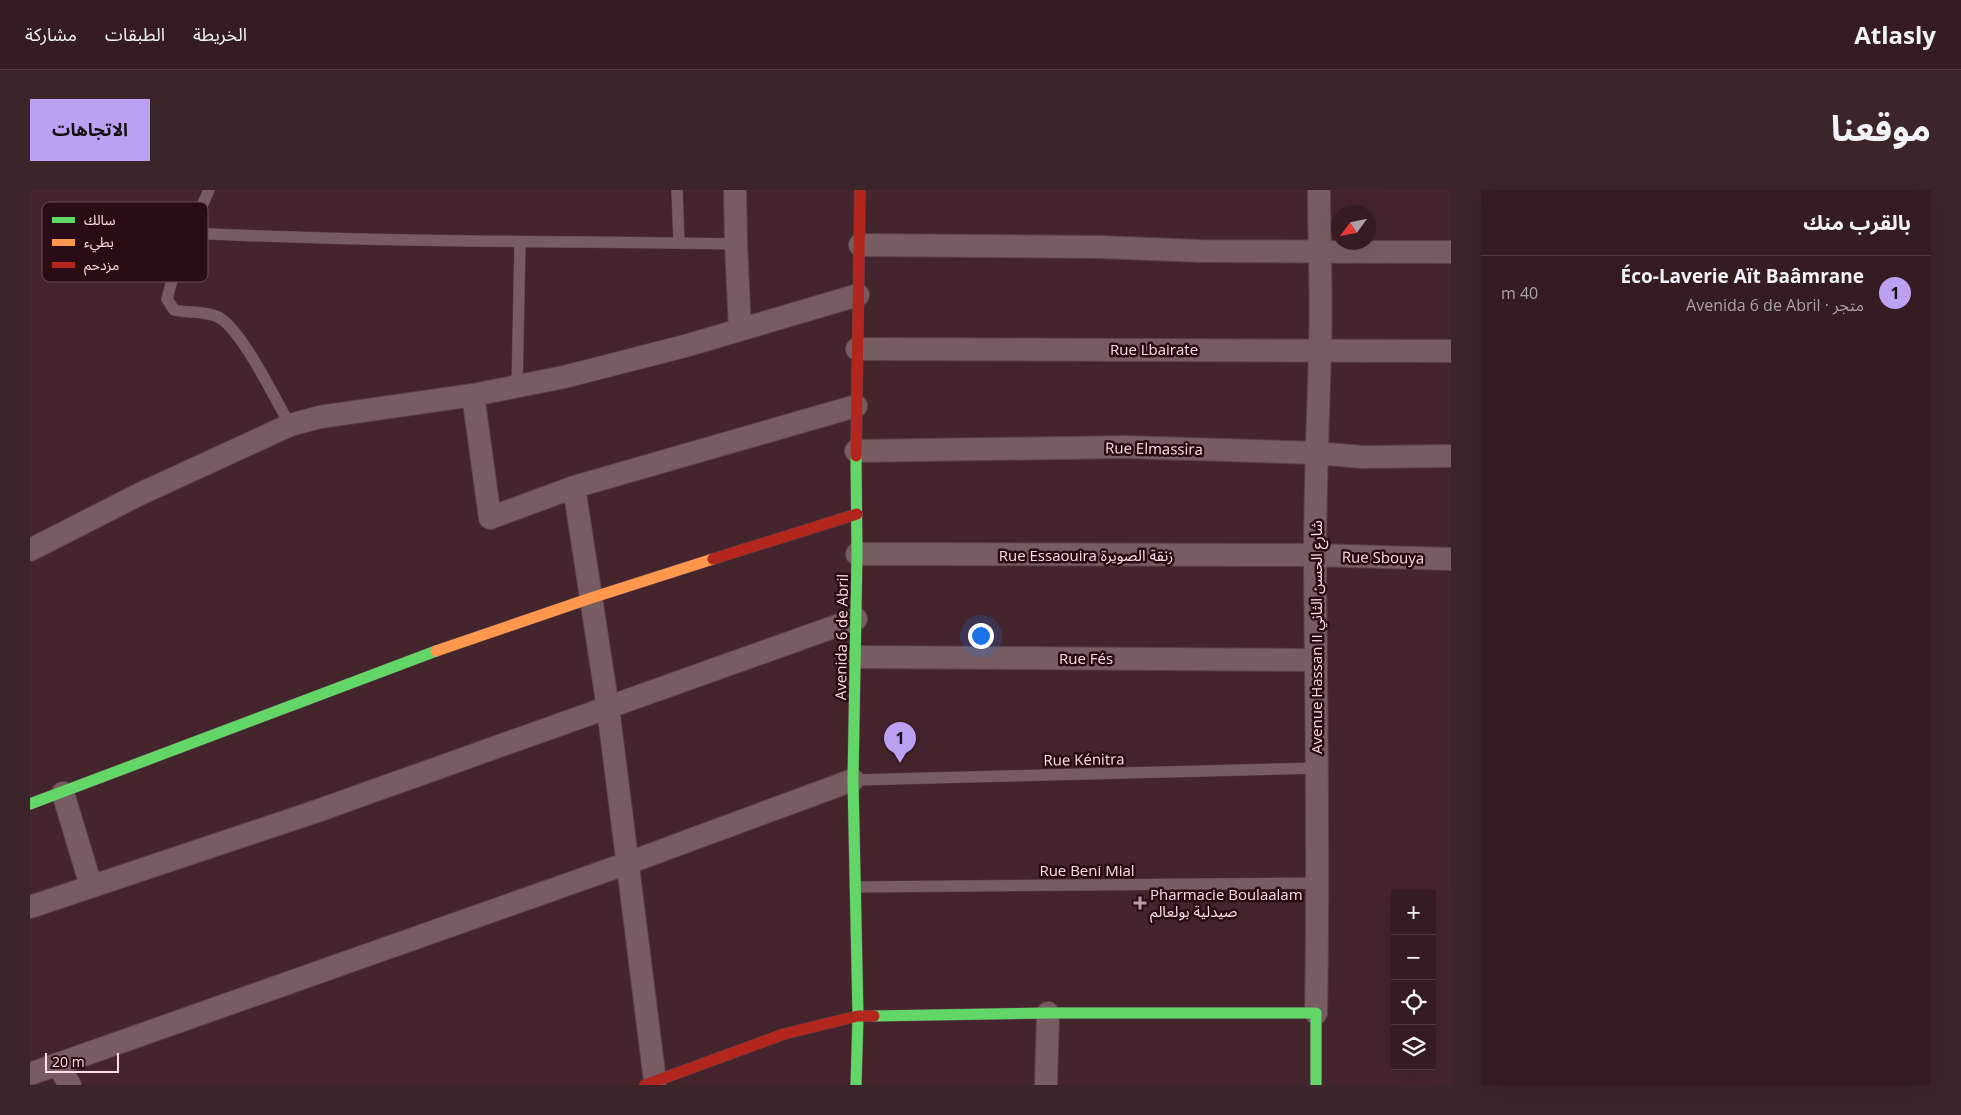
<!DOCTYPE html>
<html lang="ar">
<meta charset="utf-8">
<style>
body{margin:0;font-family:"Open Sans","Noto Sans Arabic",sans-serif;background:#3c252a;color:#f1f3f6;direction:rtl}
.controls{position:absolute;right:15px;bottom:15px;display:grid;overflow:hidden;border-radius:0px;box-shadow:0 5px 20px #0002}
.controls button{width:45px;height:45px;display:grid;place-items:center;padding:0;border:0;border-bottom:1px solid #4e3a40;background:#341c22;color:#f1f3f6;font:25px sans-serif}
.compass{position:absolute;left:1301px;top:15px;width:45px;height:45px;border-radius:50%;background:#341c22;box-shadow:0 5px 20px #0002;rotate:237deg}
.scale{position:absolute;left:15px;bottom:12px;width:74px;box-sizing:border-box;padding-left:5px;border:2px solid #fcdde2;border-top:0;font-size:14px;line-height:18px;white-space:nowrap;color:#fcdde2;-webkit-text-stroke:4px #280e14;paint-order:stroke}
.you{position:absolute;left:950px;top:445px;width:18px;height:18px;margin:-12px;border:4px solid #fff;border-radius:50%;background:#1a73e8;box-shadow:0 0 0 8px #1a73e833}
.badge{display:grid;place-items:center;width:32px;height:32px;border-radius:50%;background:#bca0f2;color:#111;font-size:16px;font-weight:700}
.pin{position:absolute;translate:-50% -41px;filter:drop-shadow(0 1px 2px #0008)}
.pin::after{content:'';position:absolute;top:26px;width:18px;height:15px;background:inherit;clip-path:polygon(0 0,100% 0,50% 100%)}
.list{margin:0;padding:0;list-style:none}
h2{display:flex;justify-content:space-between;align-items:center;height:65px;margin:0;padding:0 20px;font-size:21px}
h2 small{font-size:16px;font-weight:400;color:#a9a1a5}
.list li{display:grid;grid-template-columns:32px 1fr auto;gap:15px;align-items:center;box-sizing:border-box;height:75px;padding:0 20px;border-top:1px solid #4e3a40}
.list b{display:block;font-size:19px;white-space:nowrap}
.list p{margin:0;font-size:16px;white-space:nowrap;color:#a9a1a5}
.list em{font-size:16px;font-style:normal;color:#a9a1a5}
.icon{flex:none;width:28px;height:28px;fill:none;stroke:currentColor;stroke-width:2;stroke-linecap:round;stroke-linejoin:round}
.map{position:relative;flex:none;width:1421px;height:895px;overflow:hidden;direction:ltr;border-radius:0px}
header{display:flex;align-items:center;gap:30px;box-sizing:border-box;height:70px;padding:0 25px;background:#341c22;border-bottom:1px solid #4e3a40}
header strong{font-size:24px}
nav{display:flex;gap:28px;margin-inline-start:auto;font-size:18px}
.intro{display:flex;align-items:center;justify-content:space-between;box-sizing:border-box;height:120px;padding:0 30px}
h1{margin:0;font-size:35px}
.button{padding:12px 22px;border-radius:0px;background:#bca0f2;color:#111;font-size:18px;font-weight:700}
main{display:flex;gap:30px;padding:0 30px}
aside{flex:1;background:#341c22;border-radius:0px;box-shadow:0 5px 20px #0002}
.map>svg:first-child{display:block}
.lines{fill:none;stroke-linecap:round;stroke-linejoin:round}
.lane-casing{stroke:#5b4148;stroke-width:12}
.street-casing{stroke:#5b4148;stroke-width:24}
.fast-casing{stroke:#5b4148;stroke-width:12}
.slow-casing{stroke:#5b4148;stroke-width:12}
.jam-casing{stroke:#5b4148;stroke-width:12}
.lane{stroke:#775d63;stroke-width:11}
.street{stroke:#775d63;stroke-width:22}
.fast{stroke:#63d668;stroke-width:11}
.slow{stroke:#ff974d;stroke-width:11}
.jam{stroke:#b3261e;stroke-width:11}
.poi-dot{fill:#bc9da3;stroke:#280e14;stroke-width:2}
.labels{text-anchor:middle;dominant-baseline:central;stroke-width:5;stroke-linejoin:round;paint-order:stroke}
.street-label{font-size:15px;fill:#fcdde2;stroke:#280e14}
.poi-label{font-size:15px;fill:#fcdde2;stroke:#280e14;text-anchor:start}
.key{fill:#280e14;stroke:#684c52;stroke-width:1}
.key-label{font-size:14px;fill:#fcdde2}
</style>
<header>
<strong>Atlasly</strong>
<nav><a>الخريطة</a><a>الطبقات</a><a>مشاركة</a></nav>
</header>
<div class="intro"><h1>موقعنا</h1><a class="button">الاتجاهات</a></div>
<main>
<aside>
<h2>بالقرب منك<small></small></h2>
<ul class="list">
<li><span class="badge">1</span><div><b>Éco-Laverie Aït Baâmrane</b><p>متجر · Avenida 6 de Abril</p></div><em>40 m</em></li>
</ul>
</aside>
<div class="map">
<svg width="1421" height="895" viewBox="0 0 1421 895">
<rect width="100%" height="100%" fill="#45252d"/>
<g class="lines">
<defs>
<path id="lane" d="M179 0 147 72 137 109 144 120C157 123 173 121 186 126 210 135 246 211 260 235
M647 0 649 53
M159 43C341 52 524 51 706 54
M487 198 490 53
M823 590 1286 578
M825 697 1289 693"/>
<path id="street" d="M705 0 706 54 710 140
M830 55 1070 57 1170 61 1421 62
M827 159 1421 161
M443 205 460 328 544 297 826 216
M826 261 1096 257 1286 263 1333 267 1421 266
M544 297 578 518 625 891
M0 360 110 304 260 235 290 227 443 205 534 187 655 156 828 105
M827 364 1285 365 1421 369
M826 467 1285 470
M33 603 61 696
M0 717 287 621 826 429
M1286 823C1289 671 1286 520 1285 368 1285 299 1288 230 1290 161 1292 107 1289 54 1289 0
M27 874 40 895
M0 884 598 673 823 590
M1016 895 1018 823"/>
<path id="fast" d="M0 614 406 461
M844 826 1018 823H1286V895
M826 895 828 826 823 590 827 364 826 266"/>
<path id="slow" d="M406 461 561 408 683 369"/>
<path id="jam" d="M826 266 830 0
M683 369 827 324
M615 895 754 844 828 826H844"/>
</defs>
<!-- lane casing -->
<use href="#lane" class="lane-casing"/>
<!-- street casing -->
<use href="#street" class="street-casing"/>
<!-- fast casing -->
<use href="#fast" class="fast-casing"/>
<!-- slow casing -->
<use href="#slow" class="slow-casing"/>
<!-- jam casing -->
<use href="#jam" class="jam-casing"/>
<!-- lane -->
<use href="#lane" class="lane"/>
<!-- street -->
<use href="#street" class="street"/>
<!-- fast -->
<use href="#fast" class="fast"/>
<!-- slow -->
<use href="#slow" class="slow"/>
<!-- jam -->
<use href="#jam" class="jam"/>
</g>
<!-- markers -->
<path class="poi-dot" d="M1107.5 705.5h5v5h5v5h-5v5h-5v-5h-5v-5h5z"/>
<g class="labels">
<!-- street labels -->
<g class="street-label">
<text x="1124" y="159">Rue Lbairate</text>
<text transform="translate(1124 258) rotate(1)">Rue Elmassira</text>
<text x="1056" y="365">Rue Essaouira زنقة الصويرة</text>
<text transform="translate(1353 367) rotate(1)">Rue Sbouya</text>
<text transform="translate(811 447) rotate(-89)">Avenida 6 de Abril</text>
<text transform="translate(1286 447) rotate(-90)">Avenue Hassan II شارع الحسن الثاني</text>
<text x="1056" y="468">Rue Fés</text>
<text transform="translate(1054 569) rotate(-1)">Rue Kénitra</text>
<text x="1057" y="680">Rue Beni Mial</text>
</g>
<!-- poi labels -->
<g class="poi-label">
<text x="1120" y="704">Pharmacie Boulaalam<tspan x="1120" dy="17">صيدلية بولعالم</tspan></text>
</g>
</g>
<!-- legend -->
<rect x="12" y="12" width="166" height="80" rx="8" class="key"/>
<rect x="22" y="27" width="23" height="6" fill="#63d668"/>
<rect x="22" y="49" width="23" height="7" fill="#ff974d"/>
<rect x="22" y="72" width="23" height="6" fill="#b3261e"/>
<g class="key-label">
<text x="54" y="35">سالك</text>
<text x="54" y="57">بطيء</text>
<text x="54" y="80">مزدحم</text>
</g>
</svg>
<div class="controls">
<button>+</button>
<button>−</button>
<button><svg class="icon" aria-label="locate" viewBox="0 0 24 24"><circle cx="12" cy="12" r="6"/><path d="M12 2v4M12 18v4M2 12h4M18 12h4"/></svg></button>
<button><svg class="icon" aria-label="layers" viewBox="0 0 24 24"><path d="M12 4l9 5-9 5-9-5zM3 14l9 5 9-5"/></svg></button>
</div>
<svg class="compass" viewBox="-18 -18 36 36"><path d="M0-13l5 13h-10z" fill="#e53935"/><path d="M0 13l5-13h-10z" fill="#a9a1a5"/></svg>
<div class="scale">20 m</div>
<div class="you"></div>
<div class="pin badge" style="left:870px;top:573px">1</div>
</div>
</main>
